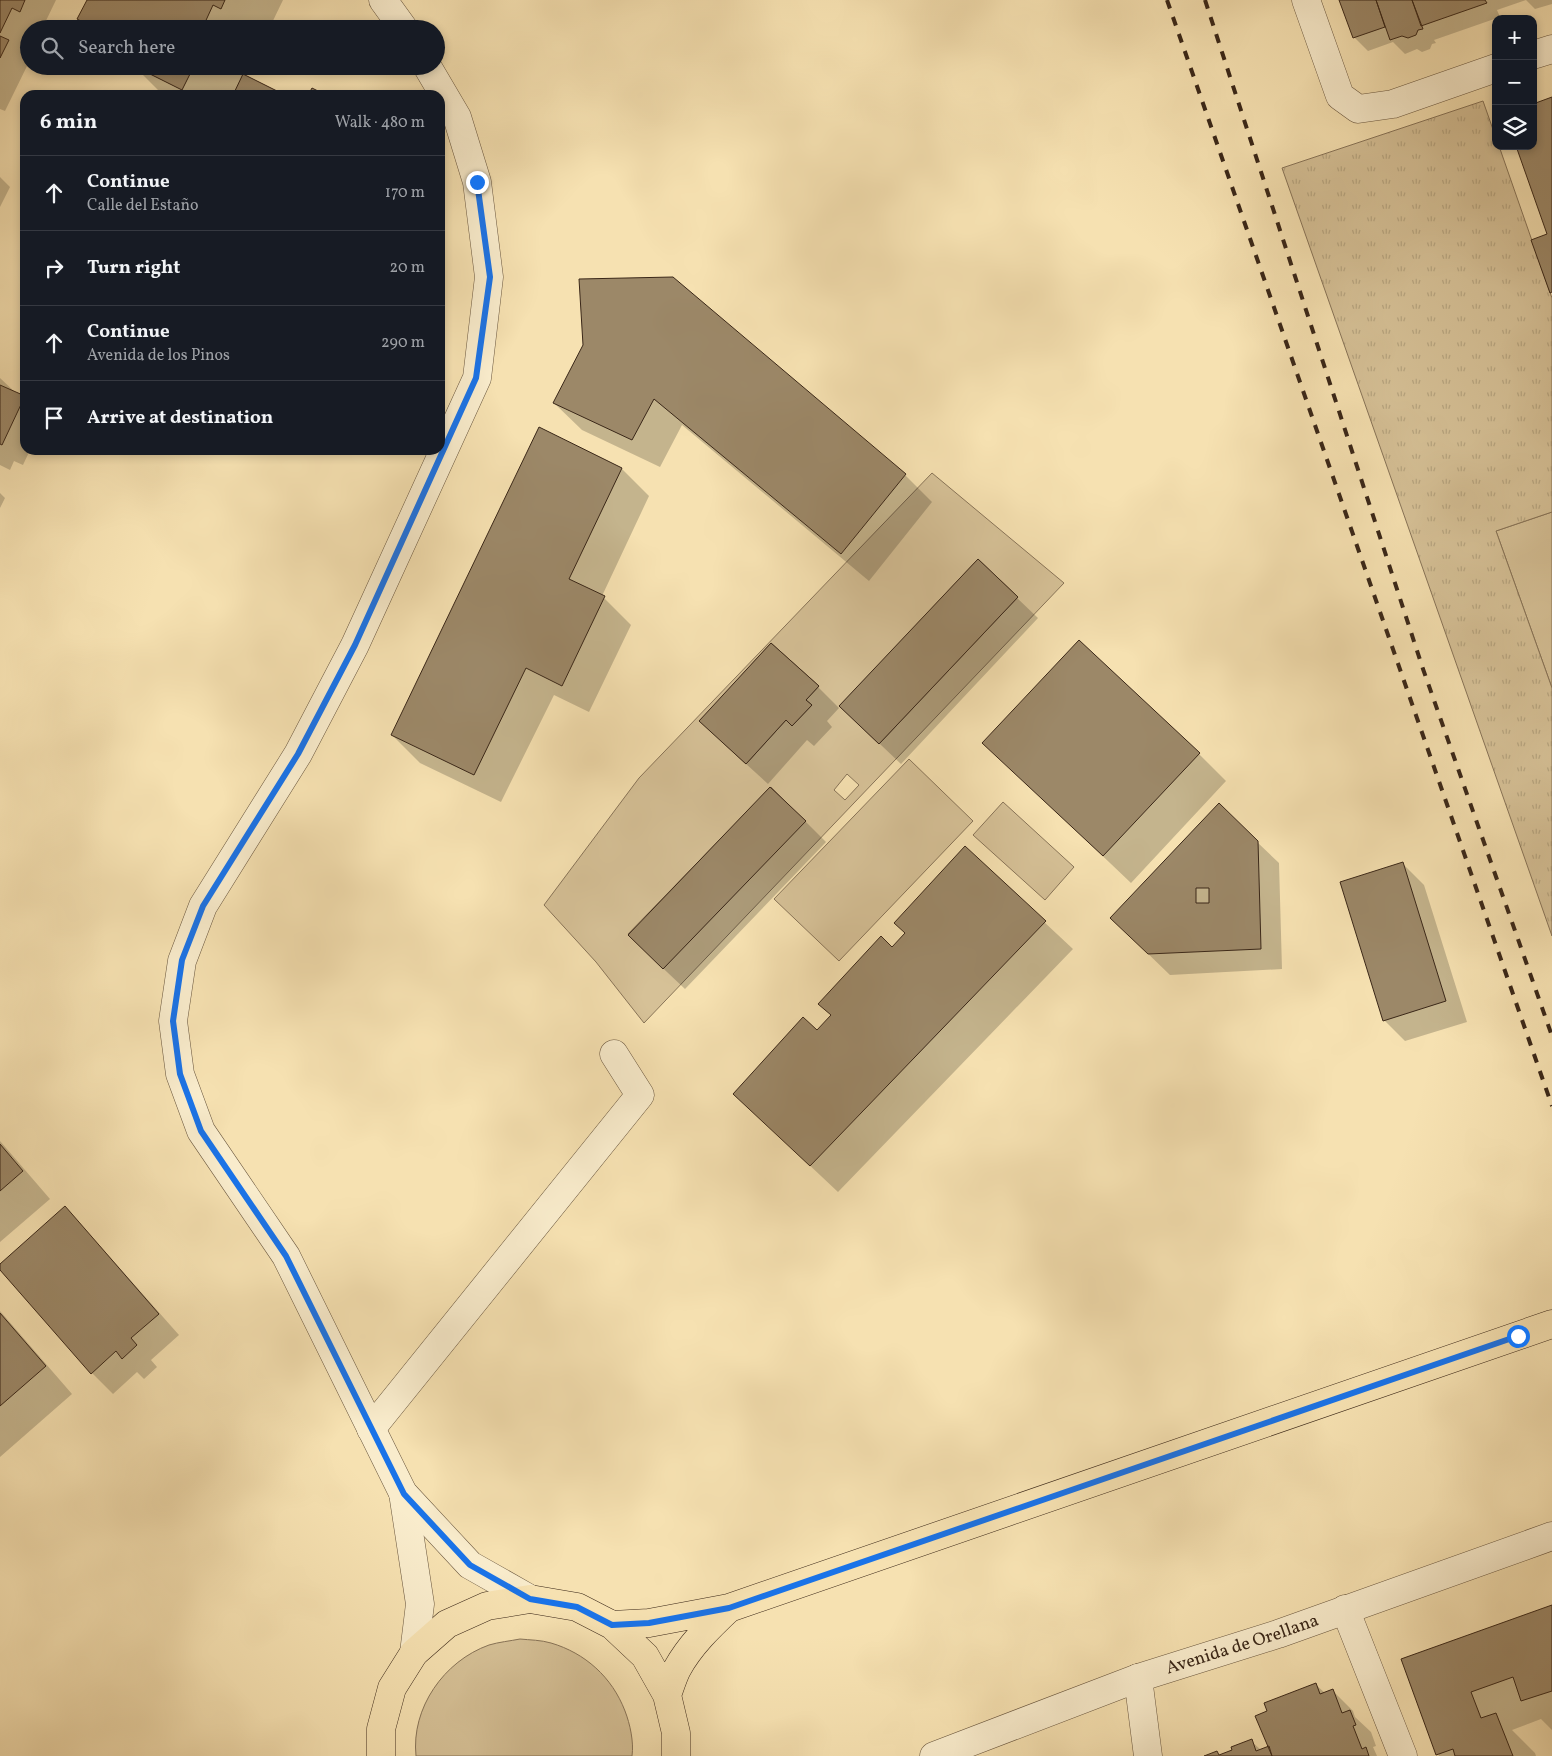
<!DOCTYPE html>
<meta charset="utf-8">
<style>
body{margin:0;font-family:Vollkorn,serif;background:#242831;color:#f1f3f6}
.controls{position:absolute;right:15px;top:15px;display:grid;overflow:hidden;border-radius:10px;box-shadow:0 2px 8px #0003}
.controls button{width:45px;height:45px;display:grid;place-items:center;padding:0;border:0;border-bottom:1px solid #363941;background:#171b24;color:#f1f3f6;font:25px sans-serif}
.stop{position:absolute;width:15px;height:15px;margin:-11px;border:4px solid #1a73e8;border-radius:50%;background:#fff}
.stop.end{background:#1a73e8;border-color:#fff;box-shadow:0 1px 5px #0008}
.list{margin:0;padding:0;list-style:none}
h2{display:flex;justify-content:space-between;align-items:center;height:65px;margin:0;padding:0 20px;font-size:21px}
h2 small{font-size:16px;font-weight:400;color:#9ea1a6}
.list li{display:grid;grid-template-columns:32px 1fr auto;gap:15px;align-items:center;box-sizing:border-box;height:75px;padding:0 20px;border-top:1px solid #363941}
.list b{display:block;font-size:19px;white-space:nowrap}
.list p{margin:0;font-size:16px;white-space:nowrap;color:#9ea1a6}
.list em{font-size:16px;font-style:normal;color:#9ea1a6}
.icon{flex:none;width:28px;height:28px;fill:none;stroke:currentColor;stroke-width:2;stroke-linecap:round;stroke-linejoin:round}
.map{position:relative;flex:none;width:1552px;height:1756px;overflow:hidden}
.search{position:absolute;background:#171b24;box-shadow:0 2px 8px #0003;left:20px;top:20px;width:425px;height:55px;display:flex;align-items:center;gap:12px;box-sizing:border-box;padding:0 18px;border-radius:28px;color:#9ea1a6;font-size:19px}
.panel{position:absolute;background:#171b24;box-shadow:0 2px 8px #0003;left:20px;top:90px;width:425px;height:365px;border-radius:15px}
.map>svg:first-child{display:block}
.green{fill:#d6c197;stroke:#887458;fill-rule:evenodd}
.park{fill:url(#park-tufts);stroke:#887458}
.shadow{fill:#0003}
.building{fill:#9c8868;stroke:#3a2718;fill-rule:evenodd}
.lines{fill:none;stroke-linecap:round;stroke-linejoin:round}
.minor-casing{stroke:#69563e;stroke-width:29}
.major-casing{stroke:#3a2718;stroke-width:29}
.minor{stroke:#f9eccc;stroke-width:28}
.major{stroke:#f6e1b1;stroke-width:28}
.rail{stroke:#3a2718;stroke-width:4;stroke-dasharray:9 9;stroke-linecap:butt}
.route{stroke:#1a73e8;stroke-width:6}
.labels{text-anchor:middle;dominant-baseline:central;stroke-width:4;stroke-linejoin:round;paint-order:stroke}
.street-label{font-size:18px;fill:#3a2718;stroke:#f9eccc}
</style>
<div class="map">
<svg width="1552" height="1756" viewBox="0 0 1552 1756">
<defs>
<pattern id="park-tufts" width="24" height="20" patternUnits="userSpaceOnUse" patternTransform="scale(1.25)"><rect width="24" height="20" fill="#d6c197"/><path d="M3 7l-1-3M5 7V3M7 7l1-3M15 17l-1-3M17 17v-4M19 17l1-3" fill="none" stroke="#b8a681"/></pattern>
</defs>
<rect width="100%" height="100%" fill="#f6e1b1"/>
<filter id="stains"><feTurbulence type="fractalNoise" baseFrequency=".004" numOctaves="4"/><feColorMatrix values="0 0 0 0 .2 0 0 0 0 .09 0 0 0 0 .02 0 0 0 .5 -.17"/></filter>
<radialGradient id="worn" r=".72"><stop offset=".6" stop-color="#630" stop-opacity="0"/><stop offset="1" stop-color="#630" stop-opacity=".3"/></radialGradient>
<!-- green -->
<path class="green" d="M932 473 1064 583 644 1023 596 962 544 905 639 778ZM978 559 1018 597 879 744 840 706ZM771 643 819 686 806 700 812 705 792 726 786 720 746 764 700 721ZM847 774 859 785 845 800 834 790ZM771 787 805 821 663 968 628 934Z
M1552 512V688L1496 531Z
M909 759 973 821 839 961 774 899Z
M1003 802 1074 867 1045 900 973 835Z
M520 1639C530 1640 541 1640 551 1643 585 1653 612 1677 625 1711 630 1724 634 1742 632 1756H416C411 1708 444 1661 489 1645 499 1642 510 1641 520 1639Z"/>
<!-- park -->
<path class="park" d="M1483 101 1496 138V146H1499L1552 298V512L1496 531 1552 688V936L1282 168Z"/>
<!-- shadow -->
<path class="shadow" d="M0 0H56L42 29H29V37L21 53 29 62 5 111 0 109Z
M88 0H283L269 29H88L78 19Z
M1341 0H1552V4L1535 9 1526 0 1497 10 1500 17 1434 40 1436 43 1432 44 1430 49 1422 52 1417 49 1405 54 1393 42 1368 51 1354 37Z
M134 66H240L239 69 246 77 281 95H163Z
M0 177 10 187 0 207Z
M585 346 905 475 932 502 869 581 682 425 660 467 582 430 554 403Z
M0 378 17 394 25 398V450H30L23 465 14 461 10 470 0 465Z
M622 469 649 496 602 596 631 625 589 712 554 695 501 802 420 763 392 735Z
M0 493 5 498 0 508Z
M978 561 1038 618 901 764 862 727Z
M818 687 839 708 827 721 832 727 814 746 807 740 768 784 722 742Z
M984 743 1199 754 1226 781 1131 883Z
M805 821 826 842 685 989 650 956Z
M1257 842 1279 863 1282 969 1170 975 1111 918Z
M965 848 1073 949 838 1192 734 1094 817 1032 907 934Z
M1403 864 1424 885 1467 1022 1405 1041 1384 1020Z
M0 1141 50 1199 0 1242Z
M65 1208 85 1229 179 1335 151 1360 157 1367 144 1379 137 1372 113 1394 92 1373 0 1269V1265Z
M0 1311 72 1394 0 1457Z
M1552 1606V1730L1541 1719 1512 1730 1535 1753 1536 1756H1439L1402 1660Z
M1315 1684 1325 1693 1332 1690 1353 1711 1355 1717 1371 1732 1376 1746 1373 1747 1377 1756H1208L1217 1753 1220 1756 1251 1741 1261 1750 1270 1747 1269 1712Z"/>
<!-- building -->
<path class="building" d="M0 0H25L20 12 12 8 0 33Z
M87 0H225L221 9 213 5 202 29H96L77 19Z
M1339 0H1376L1385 27 1353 38Z
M1376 0H1412L1423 29 1418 30 1416 35 1408 38 1402 36 1390 40Z
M1412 0H1485L1487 3 1421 26Z
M0 36 9 40 0 58Z
M134 66H194L182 90Z
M243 74 283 94 282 95H233Z
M312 88 326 95H308Z
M1552 97V292L1550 293 1531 240 1547 234 1516 146H1533V104Z
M673 277 906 474 841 554 654 399 632 440 553 403 583 345 579 279Z
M0 385 25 396 2 445 0 444Z
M539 427 622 468 569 579 605 596 562 686 526 668 474 775 391 735Z
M978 559 1018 597 879 744 839 706Z
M1079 640 1200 753 1103 856 982 743Z
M771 643 819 686 806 700 812 705 792 726 786 720 746 764 699 721Z
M770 787 806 821 663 969 628 935Z
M1219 803 1258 841 1261 949 1148 954 1110 918ZM1196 888H1209V903H1196Z
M965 846 1046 921 810 1166 733 1094 803 1017 817 1030 831 1015 818 1004 881 936 892 947 905 933 894 923Z
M1403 862 1446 1001 1383 1021 1340 882Z
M0 1144 23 1171 0 1191Z
M65 1206 159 1314 131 1338 137 1345 122 1359 116 1351 91 1374 0 1270V1264Z
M0 1313 46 1366 0 1406Z
M1552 1605V1691L1521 1701 1513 1677 1471 1692 1481 1718 1496 1713 1513 1756H1455L1453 1749 1436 1755 1401 1659Z
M1316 1683 1320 1694 1333 1689 1342 1713 1350 1710 1356 1725 1353 1726 1362 1749 1366 1747 1369 1756H1272L1255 1716 1267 1711 1264 1703Z
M1252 1739 1256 1751 1269 1746 1272 1756H1204L1217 1751 1219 1755 1232 1750 1231 1747Z"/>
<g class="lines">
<defs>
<g id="minor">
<path d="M383 0 404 29"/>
<path d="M1306 0 1340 96 1358 109 1393 104 1496 68"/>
<path d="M1533 55 1552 49"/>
<path d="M427 66 457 117 477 182 489 277 477 378 355 645 298 754 203 906 182 961 173 1021 180 1074 201 1131 286 1256 403 1493 470 1565 530 1599"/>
<path d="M371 1429 640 1095 614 1054"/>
<path d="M403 1493 420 1604 414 1653"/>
<path d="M1345 1609 1403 1756"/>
<path d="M1138 1678 1148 1756"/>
<path id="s1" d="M934 1756 1138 1678 1278 1634 1552 1536"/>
</g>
<path id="major" d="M612 1625 649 1623 729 1608 1552 1324
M667 1695C670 1687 673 1677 677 1669 690 1645 710 1626 729 1608
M381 1756V1729L392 1688 414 1653 447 1624 487 1606 530 1599 577 1607 612 1625 645 1656 667 1695 676 1733V1756"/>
</defs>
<!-- minor casing -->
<use href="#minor" class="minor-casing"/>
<!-- major casing -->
<use href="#major" class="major-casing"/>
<!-- minor -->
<use href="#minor" class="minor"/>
<!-- major -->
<use href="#major" class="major"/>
<!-- rail -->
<path class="rail" d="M1167 0 1552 1106
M1205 0 1423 669 1552 1036"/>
</g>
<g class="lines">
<!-- route -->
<path class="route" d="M477 182 490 277 476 378 355 645 298 754 203 906 182 960 173 1021 180 1074 201 1131 286 1256 404 1494 470 1565 530 1599 577 1607 612 1625 649 1623 729 1608 1518 1336"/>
</g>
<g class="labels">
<!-- street labels -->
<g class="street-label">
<text stroke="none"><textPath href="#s1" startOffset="328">Avenida de Orellana</textPath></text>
</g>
</g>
<rect width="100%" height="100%" filter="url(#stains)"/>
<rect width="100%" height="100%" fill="url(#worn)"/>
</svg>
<div class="controls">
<button>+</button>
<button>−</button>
<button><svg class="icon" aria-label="layers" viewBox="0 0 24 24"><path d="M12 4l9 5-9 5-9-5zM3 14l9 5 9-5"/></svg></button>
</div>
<div class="stop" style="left:1518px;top:1336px"></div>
<div class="stop end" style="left:477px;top:182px"></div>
<div class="search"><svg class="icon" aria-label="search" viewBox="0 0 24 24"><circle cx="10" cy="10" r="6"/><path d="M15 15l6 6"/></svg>Search here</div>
<section class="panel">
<h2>6 min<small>Walk · 480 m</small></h2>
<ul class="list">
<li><svg class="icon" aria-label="ahead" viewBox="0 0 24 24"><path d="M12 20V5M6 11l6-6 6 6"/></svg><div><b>Continue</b><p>Calle del Estaño</p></div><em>170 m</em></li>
<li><svg class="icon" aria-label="right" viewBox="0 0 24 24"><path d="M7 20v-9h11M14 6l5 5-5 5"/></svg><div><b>Turn right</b></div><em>20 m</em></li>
<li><svg class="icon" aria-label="ahead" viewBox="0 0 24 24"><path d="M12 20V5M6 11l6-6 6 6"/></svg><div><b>Continue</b><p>Avenida de los Pinos</p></div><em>290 m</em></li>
<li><svg class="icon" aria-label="arrive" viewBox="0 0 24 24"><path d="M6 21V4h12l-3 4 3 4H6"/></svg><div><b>Arrive at destination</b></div></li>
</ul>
</section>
</div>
